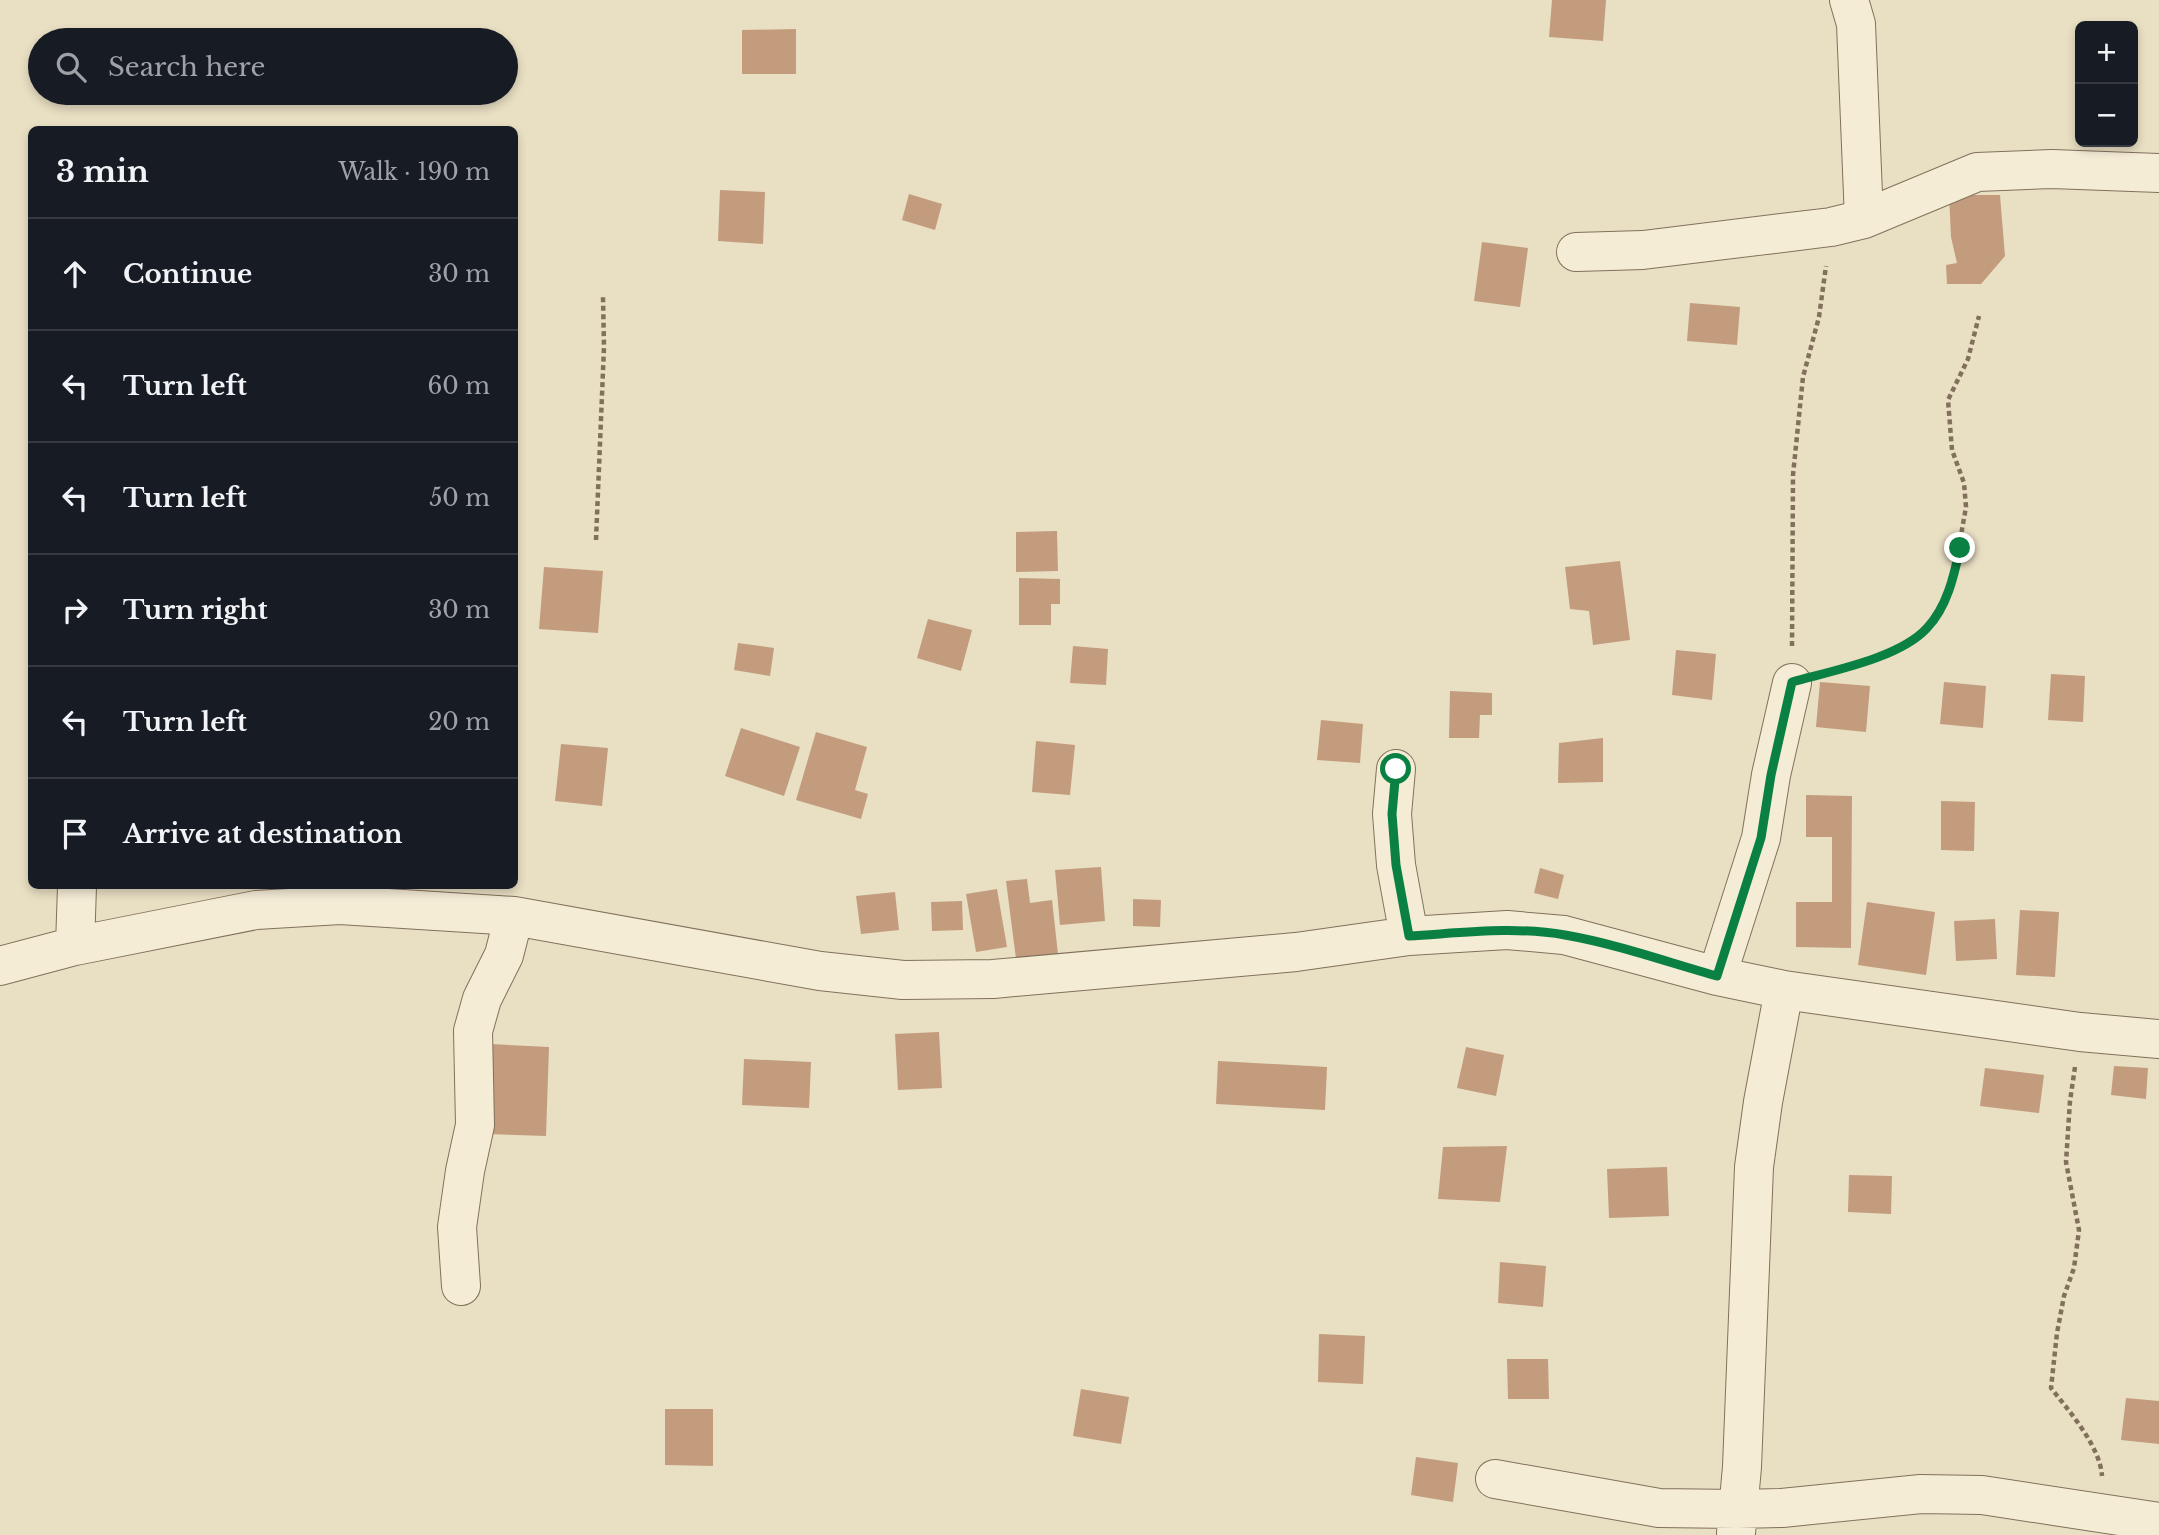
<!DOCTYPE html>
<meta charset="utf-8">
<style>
body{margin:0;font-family:"Libre Baskerville",serif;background:#242831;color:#f1f3f6}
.controls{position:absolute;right:21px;top:21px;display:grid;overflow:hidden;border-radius:10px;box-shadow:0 4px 10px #0003}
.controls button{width:63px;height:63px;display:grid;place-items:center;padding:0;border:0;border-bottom:2px solid #363941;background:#171b24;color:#f1f3f6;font:35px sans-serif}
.stop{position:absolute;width:21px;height:21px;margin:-16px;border:5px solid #0b8043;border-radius:50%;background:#fff}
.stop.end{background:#0b8043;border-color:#fff;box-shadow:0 2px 7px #0008}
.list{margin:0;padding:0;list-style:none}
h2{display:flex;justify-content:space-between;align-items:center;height:91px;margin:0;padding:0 28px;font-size:30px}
h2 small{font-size:23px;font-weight:400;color:#9ea1a6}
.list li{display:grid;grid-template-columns:46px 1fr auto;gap:21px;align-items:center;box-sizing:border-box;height:112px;padding:0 28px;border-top:2px solid #363941}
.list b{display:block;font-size:26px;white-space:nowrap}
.list em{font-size:23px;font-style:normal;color:#9ea1a6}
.icon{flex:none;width:38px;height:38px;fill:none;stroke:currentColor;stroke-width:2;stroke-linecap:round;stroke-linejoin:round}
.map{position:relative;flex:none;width:2159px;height:1535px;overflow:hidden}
.search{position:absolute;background:#171b24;box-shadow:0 4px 10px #0003;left:28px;top:28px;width:490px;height:77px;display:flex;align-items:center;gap:18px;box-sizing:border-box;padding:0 24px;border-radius:38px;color:#9ea1a6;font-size:26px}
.panel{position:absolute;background:#171b24;box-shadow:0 4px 10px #0003;left:28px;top:126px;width:490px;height:763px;border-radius:10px}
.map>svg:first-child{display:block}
.building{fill:#c39c7d}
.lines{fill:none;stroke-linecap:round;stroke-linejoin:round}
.minor-casing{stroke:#81715c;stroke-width:40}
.path{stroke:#81715c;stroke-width:4.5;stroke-dasharray:5 3.5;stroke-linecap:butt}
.minor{stroke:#f5ecd6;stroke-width:38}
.route{stroke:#0b8043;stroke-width:9}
</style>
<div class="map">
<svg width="2159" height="1535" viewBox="0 0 2159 1535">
<rect width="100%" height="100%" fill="#e9dfc3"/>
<!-- building -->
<path class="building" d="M1552 0H1606L1603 41 1549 37Z
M796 29V74H742V30Z
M720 190 765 192 763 244 718 241Z
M909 194 942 204 935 230 902 220Z
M1949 195H2000L2005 256 1981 284H1947L1946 265 1957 263 1951 237Z
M1482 242 1528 248 1520 307 1474 301Z
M1690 303 1740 307 1737 345 1687 341Z
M1057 531 1058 571 1016 572V532Z
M1620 561 1630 640 1593 645 1589 611 1570 609 1565 567Z
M544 567 603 571 598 633 539 629Z
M1019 578 1060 579V604H1051V625H1019Z
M928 619 972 630 961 671 917 658Z
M738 643 774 648 770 676 734 670Z
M1073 646 1108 649 1106 685 1070 683Z
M1676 650 1716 654 1712 700 1672 695Z
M2051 674 2085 676 2083 722 2048 720Z
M1820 682 1870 686 1866 732 1816 727Z
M1944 682 1986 686 1983 728 1940 724Z
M1450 691 1492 693V715H1480L1479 738H1449Z
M1321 720 1363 724 1360 763 1317 760Z
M741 728 800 747 784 796 725 776Z
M816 732 867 747 855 790 868 794 861 819 796 800Z
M1603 738V782L1558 783 1559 743Z
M1036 741 1075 745 1070 795 1032 792Z
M561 744 608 748 602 806 555 801Z
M1806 795 1852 796 1851 948 1796 947V902H1832V837H1806Z
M1941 801 1975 802 1974 851 1941 850Z
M1101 867 1105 921 1060 925 1055 870Z
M1540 868 1564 875 1558 899 1534 893Z
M1027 879 1030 903 1052 900 1058 954 1016 959 1006 881Z
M997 889 1007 947 976 952 966 894Z
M895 892 899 930 861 934 856 896Z
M1133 899 1161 900 1160 927 1133 926Z
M962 901 963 930 932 931 931 902Z
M1867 902 1935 912 1926 975 1858 965Z
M2020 910 2059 912 2055 977 2016 975Z
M1995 919 1997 959 1956 961 1954 921Z
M939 1032 942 1088 898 1090 895 1034Z
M491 1044 549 1047 546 1136 487 1134Z
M1466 1047 1504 1055 1496 1096 1457 1088Z
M744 1059 811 1062 809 1108 742 1105Z
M1218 1061 1327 1067 1325 1110 1216 1104Z
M2114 1066 2148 1068 2146 1099 2111 1095Z
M1985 1068 2044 1075 2039 1113 1980 1106Z
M1507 1146 1500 1202 1438 1199 1443 1147Z
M1667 1167 1669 1216 1609 1218 1607 1169Z
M1849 1175 1892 1176 1891 1214 1848 1212Z
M1500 1262 1546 1266 1543 1307 1498 1303Z
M1319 1334 1365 1336 1363 1384 1318 1382Z
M1507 1359H1548L1549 1399H1508Z
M1081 1389 1129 1397 1121 1444 1073 1436Z
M2126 1398 2159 1401V1444L2121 1440Z
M665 1409H713V1466L665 1465Z
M1416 1457 1458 1463 1453 1502 1411 1495Z"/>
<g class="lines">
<defs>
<path id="minor" d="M1849 0 1856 24 1864 219
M1576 252 1643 250 1831 227 1864 219 1977 172 2052 169 2159 173
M1396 769 1392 814 1396 865 1409 936
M75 946 77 886
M0 966 75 946 256 910 340 905 514 916 820 971 903 980 993 979 1296 952 1409 936 1507 930 1564 935 1717 976 1784 990 2080 1032 2159 1039
M1717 976 1761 838 1771 775 1792 683
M461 1286 457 1227 465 1171 475 1125 473 1031 482 999 504 955 514 916
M1495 1479 1659 1508 1737 1509 1782 1508 1921 1494 1982 1495 2159 1522
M1736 1533 1742 1467 1754 1167 1763 1102 1784 990"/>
</defs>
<!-- minor casing -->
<use href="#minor" class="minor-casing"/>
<!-- path -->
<path class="path" d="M596 540 604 347 603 297
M1792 646 1793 475 1803 377 1819 317 1826 266
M1829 672 1904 647 1928 628 1944 602 1953 580 1966 507 1964 483 1952 450 1948 400 1968 359 1979 316
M2075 1067 2070 1101 2066 1162 2079 1230 2074 1268 2064 1296 2057 1333 2051 1388C2069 1411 2100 1446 2102 1476"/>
<!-- minor -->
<use href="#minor" class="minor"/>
</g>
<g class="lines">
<!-- route -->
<path class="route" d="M1396 769 1392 814 1396 865 1409 936C1461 933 1514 926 1565 935 1617 944 1667 962 1717 976L1761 838 1771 775 1792 682C1831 671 1900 658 1927 628 1947 607 1954 576 1960 548"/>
</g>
</svg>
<div class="controls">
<button>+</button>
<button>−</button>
</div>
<div class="stop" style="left:1396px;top:769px"></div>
<div class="stop end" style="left:1960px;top:548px"></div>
<div class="search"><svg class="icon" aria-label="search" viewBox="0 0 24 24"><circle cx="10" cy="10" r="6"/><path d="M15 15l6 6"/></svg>Search here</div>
<section class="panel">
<h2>3 min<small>Walk · 190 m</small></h2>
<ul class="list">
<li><svg class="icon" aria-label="ahead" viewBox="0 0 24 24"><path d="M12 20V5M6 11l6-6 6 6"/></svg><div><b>Continue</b></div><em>30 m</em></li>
<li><svg class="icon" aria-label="left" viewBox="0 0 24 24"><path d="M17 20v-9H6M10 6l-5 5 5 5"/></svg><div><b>Turn left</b></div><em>60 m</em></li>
<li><svg class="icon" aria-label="left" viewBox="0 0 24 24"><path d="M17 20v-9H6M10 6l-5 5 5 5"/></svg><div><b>Turn left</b></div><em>50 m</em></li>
<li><svg class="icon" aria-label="right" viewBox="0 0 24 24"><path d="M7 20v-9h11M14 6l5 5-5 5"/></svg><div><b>Turn right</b></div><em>30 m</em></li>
<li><svg class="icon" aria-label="left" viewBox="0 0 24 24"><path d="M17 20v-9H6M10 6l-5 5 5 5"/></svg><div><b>Turn left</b></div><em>20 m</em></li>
<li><svg class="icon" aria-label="arrive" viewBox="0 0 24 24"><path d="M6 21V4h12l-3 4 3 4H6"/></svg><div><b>Arrive at destination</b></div></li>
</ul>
</section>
</div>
